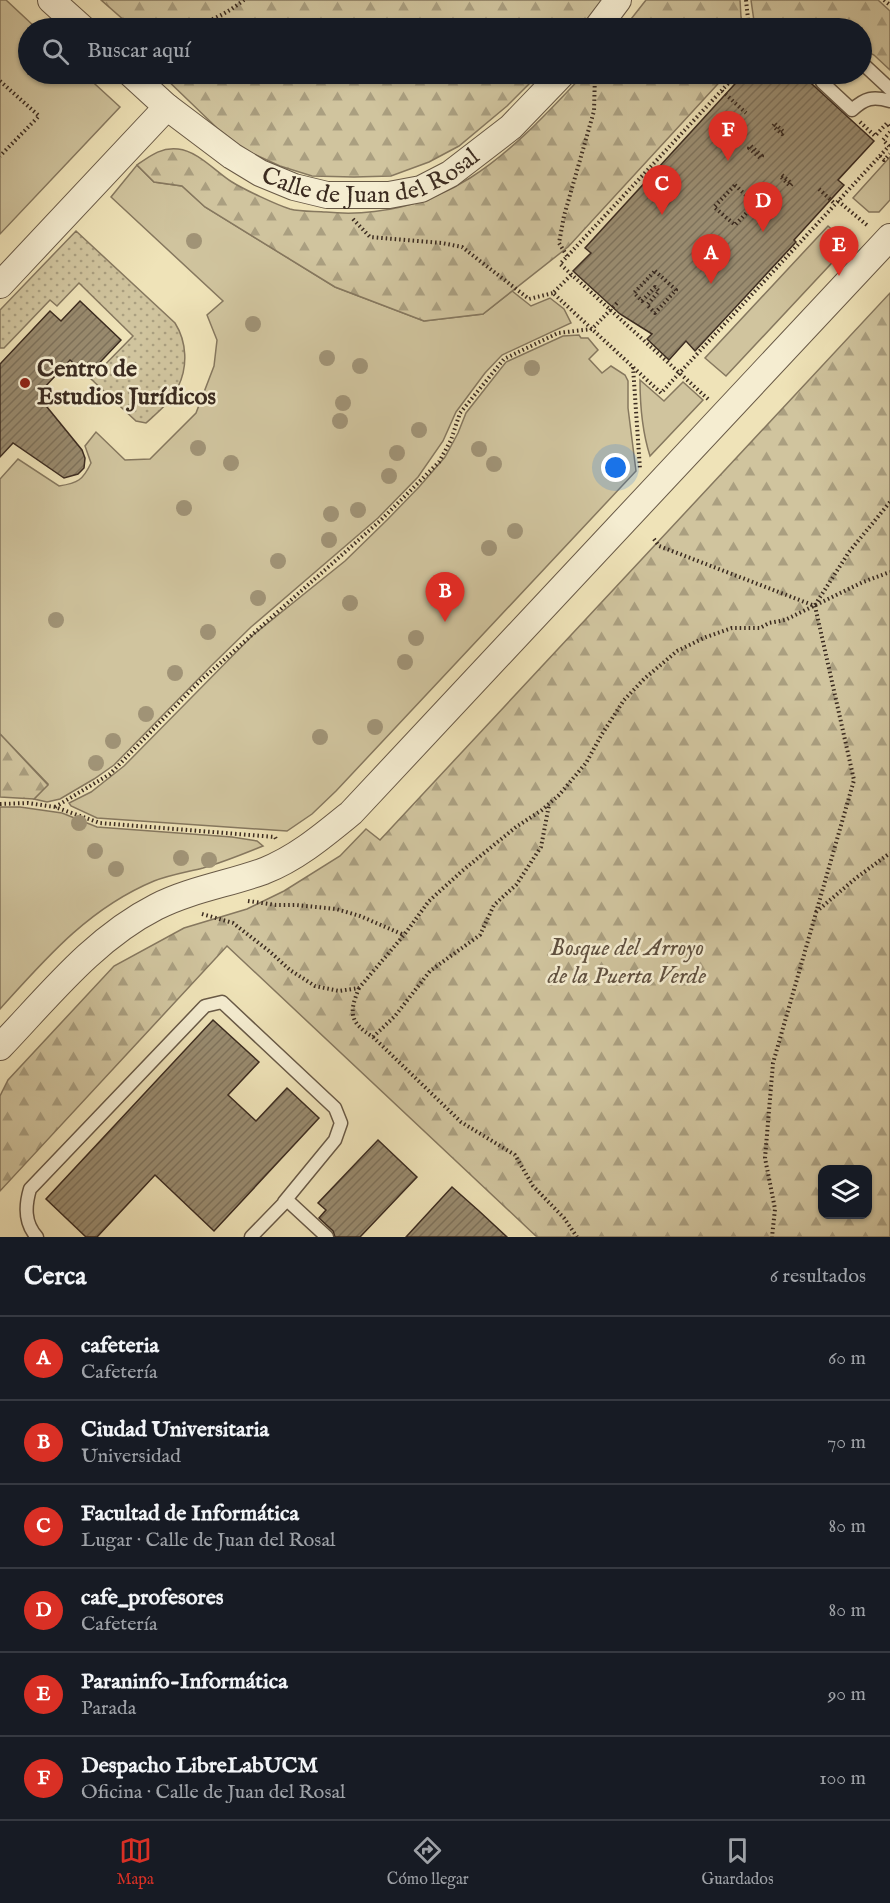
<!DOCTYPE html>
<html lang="es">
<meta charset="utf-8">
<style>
body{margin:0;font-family:"IM FELL English",serif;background:#20242c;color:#f1f3f6}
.controls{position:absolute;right:18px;bottom:18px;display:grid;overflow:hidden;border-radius:12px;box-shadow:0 2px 4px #0004}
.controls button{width:54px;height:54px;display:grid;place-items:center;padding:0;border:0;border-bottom:2px solid #363941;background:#171b24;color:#f1f3f6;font:30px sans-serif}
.you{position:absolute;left:616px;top:468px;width:21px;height:21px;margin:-15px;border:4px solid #fff;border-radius:50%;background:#1a73e8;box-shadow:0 0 0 9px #1a73e833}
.badge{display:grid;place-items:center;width:39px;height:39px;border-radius:50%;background:#d93025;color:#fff;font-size:20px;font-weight:700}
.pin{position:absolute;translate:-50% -50px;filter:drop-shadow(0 2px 3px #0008)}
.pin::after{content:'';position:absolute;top:32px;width:21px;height:18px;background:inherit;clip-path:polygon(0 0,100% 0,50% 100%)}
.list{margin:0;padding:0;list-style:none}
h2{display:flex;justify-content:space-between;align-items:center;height:78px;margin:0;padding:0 24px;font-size:26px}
h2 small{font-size:20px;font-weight:400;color:#9ea1a6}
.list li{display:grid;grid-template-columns:39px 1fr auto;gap:18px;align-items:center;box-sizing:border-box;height:84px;padding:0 24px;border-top:2px solid #363941}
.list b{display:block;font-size:22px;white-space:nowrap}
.list p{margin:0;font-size:20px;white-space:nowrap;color:#9ea1a6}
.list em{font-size:20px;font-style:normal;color:#9ea1a6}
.icon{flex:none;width:33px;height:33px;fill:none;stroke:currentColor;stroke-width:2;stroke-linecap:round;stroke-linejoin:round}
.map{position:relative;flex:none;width:890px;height:1237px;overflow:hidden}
.search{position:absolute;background:#171b24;box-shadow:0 2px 4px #0004;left:18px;right:18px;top:18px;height:66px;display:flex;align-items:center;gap:15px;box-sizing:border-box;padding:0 21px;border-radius:33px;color:#9ea1a6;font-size:22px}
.sheet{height:582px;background:#171b24}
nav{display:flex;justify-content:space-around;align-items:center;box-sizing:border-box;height:84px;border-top:2px solid #363941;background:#171b24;font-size:16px;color:#9ea1a6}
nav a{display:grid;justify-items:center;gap:3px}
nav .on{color:#d93025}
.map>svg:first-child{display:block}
.green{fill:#d0c49e;stroke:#86785f;stroke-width:1.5}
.forest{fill:url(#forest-firs);stroke:#86785f;stroke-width:1.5;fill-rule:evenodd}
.garden{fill:url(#garden-dots);stroke:#86785f;stroke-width:1.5}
.building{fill:url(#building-hatch);stroke:#3b2b20;stroke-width:1.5}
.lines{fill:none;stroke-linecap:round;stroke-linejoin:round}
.lane-casing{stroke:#685946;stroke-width:15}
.street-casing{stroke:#685946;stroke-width:28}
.path{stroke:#3b2b20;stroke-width:4;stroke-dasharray:1.5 3;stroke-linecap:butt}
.lane{stroke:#f5edd1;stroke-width:12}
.street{stroke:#f5edd1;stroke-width:26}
.tree{fill:#a09376}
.poi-dot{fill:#8f2418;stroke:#f5edd1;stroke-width:2}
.labels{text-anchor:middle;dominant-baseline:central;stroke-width:5;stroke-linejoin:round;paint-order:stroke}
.street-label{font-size:24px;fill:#3b2b20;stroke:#f5edd1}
.poi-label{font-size:24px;font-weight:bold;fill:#3b2b20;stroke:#f5edd1;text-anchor:start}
.park-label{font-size:24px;font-style:italic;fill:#605140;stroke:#f5edd1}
</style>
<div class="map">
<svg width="890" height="1237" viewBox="0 0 890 1237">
<defs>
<pattern id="forest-firs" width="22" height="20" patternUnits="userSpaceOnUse" patternTransform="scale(1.5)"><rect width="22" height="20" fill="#d0c49e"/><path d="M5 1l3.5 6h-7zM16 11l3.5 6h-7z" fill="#aa9f80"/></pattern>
<pattern id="garden-dots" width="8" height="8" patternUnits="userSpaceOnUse" patternTransform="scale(1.5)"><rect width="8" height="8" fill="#d0c49e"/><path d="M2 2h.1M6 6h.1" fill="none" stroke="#aa9f80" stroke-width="1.8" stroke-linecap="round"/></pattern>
<pattern id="building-hatch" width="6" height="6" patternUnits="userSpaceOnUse" patternTransform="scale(1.5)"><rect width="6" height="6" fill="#998b6f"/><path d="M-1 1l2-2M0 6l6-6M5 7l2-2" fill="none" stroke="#7e725b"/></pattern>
</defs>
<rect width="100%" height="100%" fill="#efe3b8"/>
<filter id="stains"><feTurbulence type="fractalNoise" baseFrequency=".00333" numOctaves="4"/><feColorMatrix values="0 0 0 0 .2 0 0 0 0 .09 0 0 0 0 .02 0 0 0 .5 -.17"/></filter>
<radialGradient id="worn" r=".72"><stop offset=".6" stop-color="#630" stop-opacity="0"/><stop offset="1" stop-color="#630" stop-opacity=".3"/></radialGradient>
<!-- green -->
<path class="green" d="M0 0H6L36 28H28V74H84L120 107 0 234Z
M890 157V200L879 212H869L853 198Z
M137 165 154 182 182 186 205 207 335 287 424 321 483 314 512 291 531 306 550 298 564 309 571 323 502 355 485 373 456 412 443 441 418 477 378 518 251 627 211 666 114 765 94 779 60 799 47 802 34 799 48 784 0 734V479L18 459 59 486C78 483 83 480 91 463L85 446 96 432 125 460 150 459 196 413 214 366 217 340 207 315 223 301 111 197Z
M828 226 844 240 846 245 843 251 726 376 705 358Z
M579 335 581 338H588L598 350 589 359 602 373 611 366 625 375 628 381V408L636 471 336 791 312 814 287 831 97 818 71 806 69 803 91 792 124 766 253 635 345 561 387 520 419 487 445 457 458 433 466 413 506 362 563 336Z
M640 380 664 401 683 382 703 400 650 456C642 431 640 407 640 380Z
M0 807H20L62 813 97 827 232 837 257 841 263 846C243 854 224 862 203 868 187 872 169 875 154 881 89 908 46 958 0 1009Z"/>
<!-- forest -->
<path class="forest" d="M101 0H603L580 28H133Z
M646 0H740L741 17 744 28H624Z
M751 0H878L890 11V70L874 55 862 49V28H788L783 23 776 28H755Z
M161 74H539L507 106 459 146 429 162 391 176 354 177 312 176 280 166 247 151 217 128Z
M584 74H727L568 247 483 314 424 321 335 287 205 207 182 186 154 182 137 165C150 156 161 147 178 149 198 151 216 172 232 182 243 189 277 205 290 209 301 212 315 211 326 212 375 217 428 205 470 178 513 151 549 111 584 74Z
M890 293V1237H537L227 946 0 1191V1096L8 1080 114 966 184 928 247 909 284 891 340 856 366 829 380 840ZM822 1170H868V1214H822Z
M0 734 48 785 34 799 0 797Z"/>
<!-- garden -->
<path class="garden" d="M76 231 175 323C187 342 188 367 178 387 172 401 157 413 146 423L136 421 91 379 133 336 79 283 57 306 50 300 4 348H0V310Z"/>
<!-- building -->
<path class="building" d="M744 74H801L874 141 838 180 844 185 794 240 796 242 695 351 686 341 669 360 647 339 652 334 620 314 573 271 591 253 585 248Z
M80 301 121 340 87 376 70 360 43 389 54 400 47 407 82 450 85 458 84 468 78 474 64 478 13 443 0 457V364L50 311 61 321Z
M213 1020 259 1062 228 1095 256 1121 287 1088 319 1118 214 1231 155 1175 97 1237H86L46 1199Z
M378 1140 417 1177 360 1237H335L333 1231 319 1218 326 1210 318 1203Z
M452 1187 479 1211 507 1237H406Z"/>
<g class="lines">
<defs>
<path id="lane" d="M862 63 890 89
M830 74 822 82 852 110C865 98 873 96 890 101
M37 1237C24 1223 25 1206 30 1189L205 1006 222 1002 335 1108 341 1123 335 1140 284 1202
M251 1237 287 1200 327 1237"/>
<g id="street">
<path d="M51 0 82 28"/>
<path d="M597 28 618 0"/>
<path id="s1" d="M131 74 167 107 232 156 260 173 294 187 327 195H389L421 189 450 174 511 127 562 74"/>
<path d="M0 285 167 107"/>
<path d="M0 1047C48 997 93 939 156 907 189 890 228 884 264 871 297 858 324 835 351 813L890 237"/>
</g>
</defs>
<!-- lane casing -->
<use href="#lane" class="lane-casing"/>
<!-- street casing -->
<use href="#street" class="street-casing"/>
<!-- path -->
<path class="path" d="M746 0 749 28
M884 0 890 5
M164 28C181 21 187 26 202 23 218 18 231 10 244 0
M789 74 796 83 804 76 801 74
M0 81 39 116 0 156
M722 91 746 113
M860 122 875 136 887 123 890 127
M775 124 784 132 782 134 773 126Z
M751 146 762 156 760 158 749 148Z
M880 156 884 160 890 154
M782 175 792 184 790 186 781 177Z
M735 185 755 204 735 225 714 207Z
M819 189 835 204
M838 201 868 226
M353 219 370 237 442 243 462 247 529 299 553 293
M567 256 559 243 564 216 594 111 595 74
M655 271 676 290 655 313 647 305 659 291 655 287 642 301 634 293Z
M571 275 553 293 661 393 889 146 883 140 890 132
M633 367 640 469
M708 399 560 264 737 74
M654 539 659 546 815 606 854 780 773 1063 765 1158 775 1209 772 1237
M815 605 849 552 890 502
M0 804 28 803 55 807 100 823 275 837 277 841
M55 807 110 774 199 682 381 520 439 462 451 440 460 413 504 359 558 333 592 329 619 301
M248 901 276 905H296L336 909 360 916 404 935
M816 912 856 878 890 853
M202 914 233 923 269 951 290 970 315 986 339 991 359 988 404 935 429 901 462 871 516 827 542 810 559 795 586 763 602 734 624 700 644 679 677 651 706 637 732 628H760L769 623 785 620 863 582 890 572
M359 988C349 1013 349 1022 373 1037L461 1122 515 1155 533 1186 564 1218 577 1237
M373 1037 395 1016 430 971 480 935 494 905 516 885 541 847 549 805"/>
<!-- lane -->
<use href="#lane" class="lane"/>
<!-- street -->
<use href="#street" class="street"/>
</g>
<!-- trees -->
<g class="tree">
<circle cx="194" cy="241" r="8"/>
<circle cx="253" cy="324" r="8"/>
<circle cx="327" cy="358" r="8"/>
<circle cx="360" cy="366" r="8"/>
<circle cx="532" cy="368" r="8"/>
<circle cx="343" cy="403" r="8"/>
<circle cx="340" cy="421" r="8"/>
<circle cx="419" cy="430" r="8"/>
<circle cx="198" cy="448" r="8"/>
<circle cx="479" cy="449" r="8"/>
<circle cx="397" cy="453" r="8"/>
<circle cx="231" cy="463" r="8"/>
<circle cx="494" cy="464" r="8"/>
<circle cx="389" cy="476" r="8"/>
<circle cx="184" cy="508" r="8"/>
<circle cx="358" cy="510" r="8"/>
<circle cx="331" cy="514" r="8"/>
<circle cx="515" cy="531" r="8"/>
<circle cx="329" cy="540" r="8"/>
<circle cx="489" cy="548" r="8"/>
<circle cx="278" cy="561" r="8"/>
<circle cx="258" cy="598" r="8"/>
<circle cx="444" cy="598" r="8"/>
<circle cx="350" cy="603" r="8"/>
<circle cx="56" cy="620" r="8"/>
<circle cx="208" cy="632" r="8"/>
<circle cx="416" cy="638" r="8"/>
<circle cx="405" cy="662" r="8"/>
<circle cx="175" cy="673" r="8"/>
<circle cx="146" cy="714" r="8"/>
<circle cx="375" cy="727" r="8"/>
<circle cx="320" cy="737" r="8"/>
<circle cx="113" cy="741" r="8"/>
<circle cx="96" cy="763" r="8"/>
<circle cx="79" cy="823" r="8"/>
<circle cx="95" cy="851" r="8"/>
<circle cx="181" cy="858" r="8"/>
<circle cx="209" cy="860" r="8"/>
<circle cx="116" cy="869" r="8"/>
</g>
<!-- markers -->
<circle class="poi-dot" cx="25" cy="383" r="6"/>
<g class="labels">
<!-- street labels -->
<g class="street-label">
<text stroke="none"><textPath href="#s1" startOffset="280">Calle de Juan del Rosal</textPath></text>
</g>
<!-- poi labels -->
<g class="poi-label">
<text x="37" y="369">Centro de<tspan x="37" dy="28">Estudios Jurídicos</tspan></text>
</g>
<!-- park labels -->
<g class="park-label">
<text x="627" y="948">Bosque del Arroyo<tspan x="627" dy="28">de la Puerta Verde</tspan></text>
</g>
</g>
<rect width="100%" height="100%" filter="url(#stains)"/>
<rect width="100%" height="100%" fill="url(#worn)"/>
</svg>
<div class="controls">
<button><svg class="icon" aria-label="layers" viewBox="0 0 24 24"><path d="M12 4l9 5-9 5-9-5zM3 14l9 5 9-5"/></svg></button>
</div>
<div class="you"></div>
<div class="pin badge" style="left:711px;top:284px">A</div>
<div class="pin badge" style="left:445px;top:622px">B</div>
<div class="pin badge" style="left:662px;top:215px">C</div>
<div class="pin badge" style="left:763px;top:232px">D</div>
<div class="pin badge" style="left:839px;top:276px">E</div>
<div class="pin badge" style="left:728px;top:161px">F</div>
<div class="search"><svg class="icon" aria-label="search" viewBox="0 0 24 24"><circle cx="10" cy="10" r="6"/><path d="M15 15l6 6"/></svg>Buscar aquí</div>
</div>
<section class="sheet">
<h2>Cerca<small>6 resultados</small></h2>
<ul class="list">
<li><span class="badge">A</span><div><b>cafeteria</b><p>Cafetería</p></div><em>60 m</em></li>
<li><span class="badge">B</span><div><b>Ciudad Universitaria</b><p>Universidad</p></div><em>70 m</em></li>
<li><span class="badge">C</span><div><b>Facultad de Informática</b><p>Lugar · Calle de Juan del Rosal</p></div><em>80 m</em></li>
<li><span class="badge">D</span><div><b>cafe_profesores</b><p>Cafetería</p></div><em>80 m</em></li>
<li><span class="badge">E</span><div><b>Paraninfo-Informática</b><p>Parada</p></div><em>90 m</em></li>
<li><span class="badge">F</span><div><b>Despacho LibreLabUCM</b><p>Oficina · Calle de Juan del Rosal</p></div><em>100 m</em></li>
</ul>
</section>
<nav>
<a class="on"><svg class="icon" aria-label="map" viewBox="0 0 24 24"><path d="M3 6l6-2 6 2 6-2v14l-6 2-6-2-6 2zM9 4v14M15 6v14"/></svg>Mapa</a>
<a><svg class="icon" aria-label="directions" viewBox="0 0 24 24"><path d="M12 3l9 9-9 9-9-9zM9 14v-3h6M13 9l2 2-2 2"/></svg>Cómo llegar</a>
<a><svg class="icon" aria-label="saved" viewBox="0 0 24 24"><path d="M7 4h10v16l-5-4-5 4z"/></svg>Guardados</a>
</nav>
